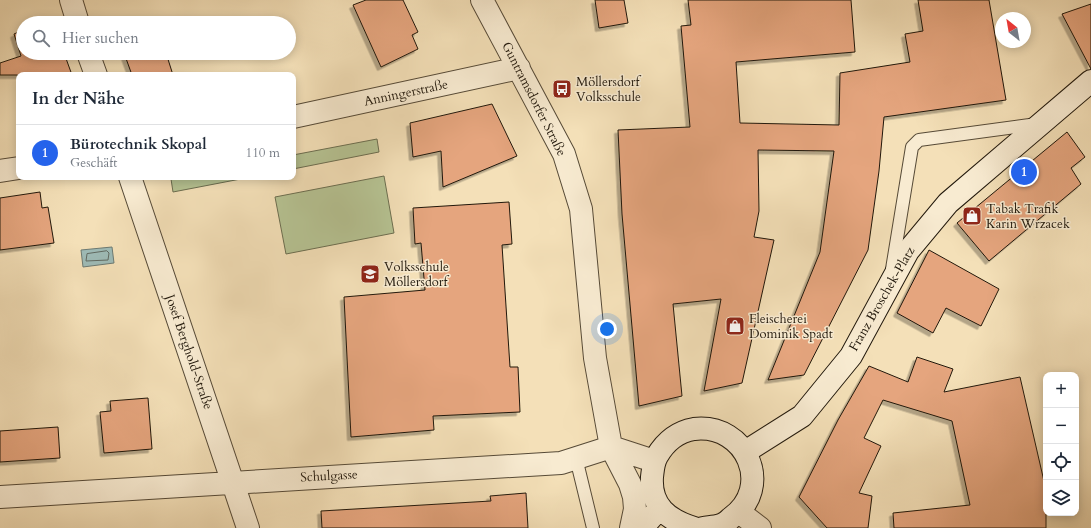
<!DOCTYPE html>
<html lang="de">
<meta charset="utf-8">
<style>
body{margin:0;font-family:Cardo,serif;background:#f2f2f3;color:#1f2937}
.controls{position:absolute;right:12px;bottom:12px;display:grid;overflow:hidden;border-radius:8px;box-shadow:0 2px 10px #0003}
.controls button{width:36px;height:36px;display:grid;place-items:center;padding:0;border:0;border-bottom:1px solid #e0e1e3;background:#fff;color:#1f2937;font:20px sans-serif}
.compass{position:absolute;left:995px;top:12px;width:36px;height:36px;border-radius:50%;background:#fff;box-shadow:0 2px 10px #0003;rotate:329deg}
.you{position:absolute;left:607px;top:329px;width:14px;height:14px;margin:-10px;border:3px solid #fff;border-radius:50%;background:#1a73e8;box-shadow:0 0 0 6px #1a73e833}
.badge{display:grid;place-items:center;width:26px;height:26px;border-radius:50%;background:#2563eb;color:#fff;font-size:13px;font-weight:700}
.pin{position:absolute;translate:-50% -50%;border:2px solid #fff;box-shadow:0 1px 4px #0006}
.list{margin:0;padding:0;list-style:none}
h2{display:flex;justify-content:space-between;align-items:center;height:52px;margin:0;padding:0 16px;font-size:17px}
h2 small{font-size:13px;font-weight:400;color:#747a83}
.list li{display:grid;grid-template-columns:26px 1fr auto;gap:12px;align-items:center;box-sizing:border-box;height:56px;padding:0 16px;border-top:1px solid #e0e1e3}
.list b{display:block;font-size:15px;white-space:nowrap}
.list p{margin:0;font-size:13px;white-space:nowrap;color:#747a83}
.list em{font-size:13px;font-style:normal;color:#747a83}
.icon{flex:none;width:22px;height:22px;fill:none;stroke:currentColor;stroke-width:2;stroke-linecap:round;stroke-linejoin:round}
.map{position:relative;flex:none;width:1091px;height:528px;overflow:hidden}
.search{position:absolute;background:#fff;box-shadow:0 2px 10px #0003;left:16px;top:16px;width:280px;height:44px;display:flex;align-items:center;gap:10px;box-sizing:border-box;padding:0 14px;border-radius:22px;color:#747a83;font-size:15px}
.panel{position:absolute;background:#fff;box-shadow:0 2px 10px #0003;left:16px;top:72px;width:280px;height:108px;border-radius:8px}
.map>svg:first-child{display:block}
.green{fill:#b6c393;stroke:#6c6e50}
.water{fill:#9ebbb7;stroke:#6c7a73}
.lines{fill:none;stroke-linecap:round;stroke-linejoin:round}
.shore{stroke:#606a62;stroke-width:1}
.building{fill:#e5a57e;stroke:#21180c;filter:url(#shadow)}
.lane-casing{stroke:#564a37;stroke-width:14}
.street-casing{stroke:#564a37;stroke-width:24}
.secondary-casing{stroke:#21180c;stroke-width:24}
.lane{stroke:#f8ebd1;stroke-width:12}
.street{stroke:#f8ebd1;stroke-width:22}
.secondary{stroke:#f8ebd1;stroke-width:22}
.labels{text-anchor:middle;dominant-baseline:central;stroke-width:3;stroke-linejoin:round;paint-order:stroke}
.poi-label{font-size:13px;fill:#21180c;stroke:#f8ebd1;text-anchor:start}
.street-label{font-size:13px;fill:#21180c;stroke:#f8ebd1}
</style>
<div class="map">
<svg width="1091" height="528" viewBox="0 0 1091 528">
<defs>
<filter id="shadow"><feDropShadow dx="-3.5" dy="3.5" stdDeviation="0" flood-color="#0004"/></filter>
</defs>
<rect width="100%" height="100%" fill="#f4e0b8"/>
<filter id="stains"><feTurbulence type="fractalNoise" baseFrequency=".005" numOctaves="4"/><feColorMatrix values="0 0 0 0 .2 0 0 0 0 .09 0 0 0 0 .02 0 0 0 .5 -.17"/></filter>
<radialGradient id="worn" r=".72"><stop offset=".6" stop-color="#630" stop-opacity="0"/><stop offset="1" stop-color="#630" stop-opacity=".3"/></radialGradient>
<!-- green -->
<path class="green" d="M377 139 379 152 293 169V155Z
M384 176 394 233 286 254 275 197Z
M181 177H251L173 192 171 179Z"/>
<!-- water -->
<path class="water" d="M112 247 114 263 83 267 81 250Z"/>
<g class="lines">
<!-- shore -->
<path class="shore" d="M107 251 109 253 108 260 86 261 87 254Z"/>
</g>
<!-- building -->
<path class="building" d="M366 0H403L418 32 412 35 418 49 381 67 353 5Z
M595 0H624L628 23 599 28Z
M688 0H851L855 52 736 62 740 123 839 125 840 73 910 62 905 34 923 31 918 0H989L1006 100 884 117 879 171 868 250 804 375 768 380 820 252 834 151 758 150 759 211 754 237 774 240 742 383 704 391 721 299 673 304 682 396 639 406 622 214 618 130 690 127 681 26 691 25Z
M1091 4V69L1062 14Z
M23 30V53H64L72 75H0V63L21 56 14 34Z
M124 53H166L173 75H132Z
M492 104 517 156 443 187 441 151 413 157 410 123Z
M1067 132 1085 157 1071 168 1081 184 989 261 957 223Z
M40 192 42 208 48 207 54 243 0 250V198Z
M509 202 512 244 502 245 510 367H518L520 412 433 416 434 430 351 437 344 297 425 290 421 243 415 244 413 208Z
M929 250 999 289 981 326 946 308 933 333 897 313Z
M917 357 953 369 944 392 1020 377 1046 490V528H894L893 513 970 505 952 421 883 400 864 438 881 446 859 493 872 496 868 528H827L799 497 838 420 869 366 908 382Z
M148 398 152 449 104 453 100 412 111 411 110 401Z
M58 427 60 458 0 462V431Z
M526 493 528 528H322L321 511 491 501 490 496Z"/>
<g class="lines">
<defs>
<path id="lane" d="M892 269 912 147 919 140 1037 124
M576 458 593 528"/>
<path id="street" d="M71 0 78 23
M482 0 564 154 581 209 595 358 611 447 630 484 634 497 635 509 631 528
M88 53 96 75
M293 117 519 68
M0 171 19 168
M130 177 248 528
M0 497 561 463 611 447 654 461
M739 512 760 528"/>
<path id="secondary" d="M745 452 802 416 851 356 908 251 948 203 1091 81
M642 528 660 508
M694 528C668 520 650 506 652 477 653 469 653 463 657 456 666 441 677 432 694 429 747 423 774 488 731 518 728 521 724 524 721 525 715 527 709 527 703 528"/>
</defs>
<!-- lane casing -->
<use href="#lane" class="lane-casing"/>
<!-- street casing -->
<use href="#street" class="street-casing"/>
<!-- secondary casing -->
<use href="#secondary" class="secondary-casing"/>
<!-- lane -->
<use href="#lane" class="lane"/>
<!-- street -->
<use href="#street" class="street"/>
<!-- secondary -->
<use href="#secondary" class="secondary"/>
</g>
<!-- icons -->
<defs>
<symbol id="bus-square" viewBox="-11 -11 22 22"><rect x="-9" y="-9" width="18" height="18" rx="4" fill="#8f2418" stroke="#f8ebd1"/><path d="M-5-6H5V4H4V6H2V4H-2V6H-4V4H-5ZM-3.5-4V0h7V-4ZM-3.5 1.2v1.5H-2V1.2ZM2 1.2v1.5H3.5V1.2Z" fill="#fff"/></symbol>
<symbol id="shop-square" viewBox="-11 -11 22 22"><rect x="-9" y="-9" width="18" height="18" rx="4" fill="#8f2418" stroke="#f8ebd1"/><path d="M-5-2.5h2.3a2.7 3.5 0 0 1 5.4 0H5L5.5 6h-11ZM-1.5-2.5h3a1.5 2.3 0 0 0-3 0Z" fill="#fff"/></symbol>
<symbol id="school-square" viewBox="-11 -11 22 22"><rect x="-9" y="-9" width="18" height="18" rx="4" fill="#8f2418" stroke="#f8ebd1"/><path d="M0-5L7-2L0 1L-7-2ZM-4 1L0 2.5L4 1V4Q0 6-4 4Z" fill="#fff"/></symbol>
</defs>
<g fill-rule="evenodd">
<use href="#bus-square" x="551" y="78" width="22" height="22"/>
<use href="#shop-square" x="961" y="205" width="22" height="22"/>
<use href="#school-square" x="359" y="263" width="22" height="22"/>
<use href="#shop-square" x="724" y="315" width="22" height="22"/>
</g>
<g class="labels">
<!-- poi labels -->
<g class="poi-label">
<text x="576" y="82">Möllersdorf<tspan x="576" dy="15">Volksschule</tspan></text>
<text x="986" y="209">Tabak Trafik<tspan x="986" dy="15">Karin Wrzacek</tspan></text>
<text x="384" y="267">Volksschule<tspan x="384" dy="15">Möllersdorf</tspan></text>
<text x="749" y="319">Fleischerei<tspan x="749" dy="15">Dominik Spadt</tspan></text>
</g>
<!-- street labels -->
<g class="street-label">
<text transform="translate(406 93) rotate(-12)">Anningerstraße</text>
<text transform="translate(534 99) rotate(63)">Guntramsdorfer Straße</text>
<text transform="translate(882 299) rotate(-60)">Franz Broschek-Platz</text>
<text transform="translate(189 352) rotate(71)">Josef Berghold-Straße</text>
<text transform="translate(329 476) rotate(-3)">Schulgasse</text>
</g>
</g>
<rect width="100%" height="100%" filter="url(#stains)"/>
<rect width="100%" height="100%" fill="url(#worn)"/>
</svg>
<div class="controls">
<button>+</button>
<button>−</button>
<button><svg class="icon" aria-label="locate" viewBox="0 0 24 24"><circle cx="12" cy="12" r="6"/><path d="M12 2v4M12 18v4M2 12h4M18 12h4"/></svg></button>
<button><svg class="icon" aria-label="layers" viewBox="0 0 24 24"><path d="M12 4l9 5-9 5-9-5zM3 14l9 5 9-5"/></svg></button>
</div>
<svg class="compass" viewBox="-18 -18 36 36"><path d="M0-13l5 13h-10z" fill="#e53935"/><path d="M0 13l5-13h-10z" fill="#747a83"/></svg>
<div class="you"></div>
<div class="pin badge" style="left:1024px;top:172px">1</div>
<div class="search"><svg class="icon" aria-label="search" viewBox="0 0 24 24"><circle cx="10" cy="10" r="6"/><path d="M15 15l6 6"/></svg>Hier suchen</div>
<section class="panel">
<h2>In der Nähe<small></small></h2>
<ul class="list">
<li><span class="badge">1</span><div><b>Bürotechnik Skopal</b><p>Geschäft</p></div><em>110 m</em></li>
</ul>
</section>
</div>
